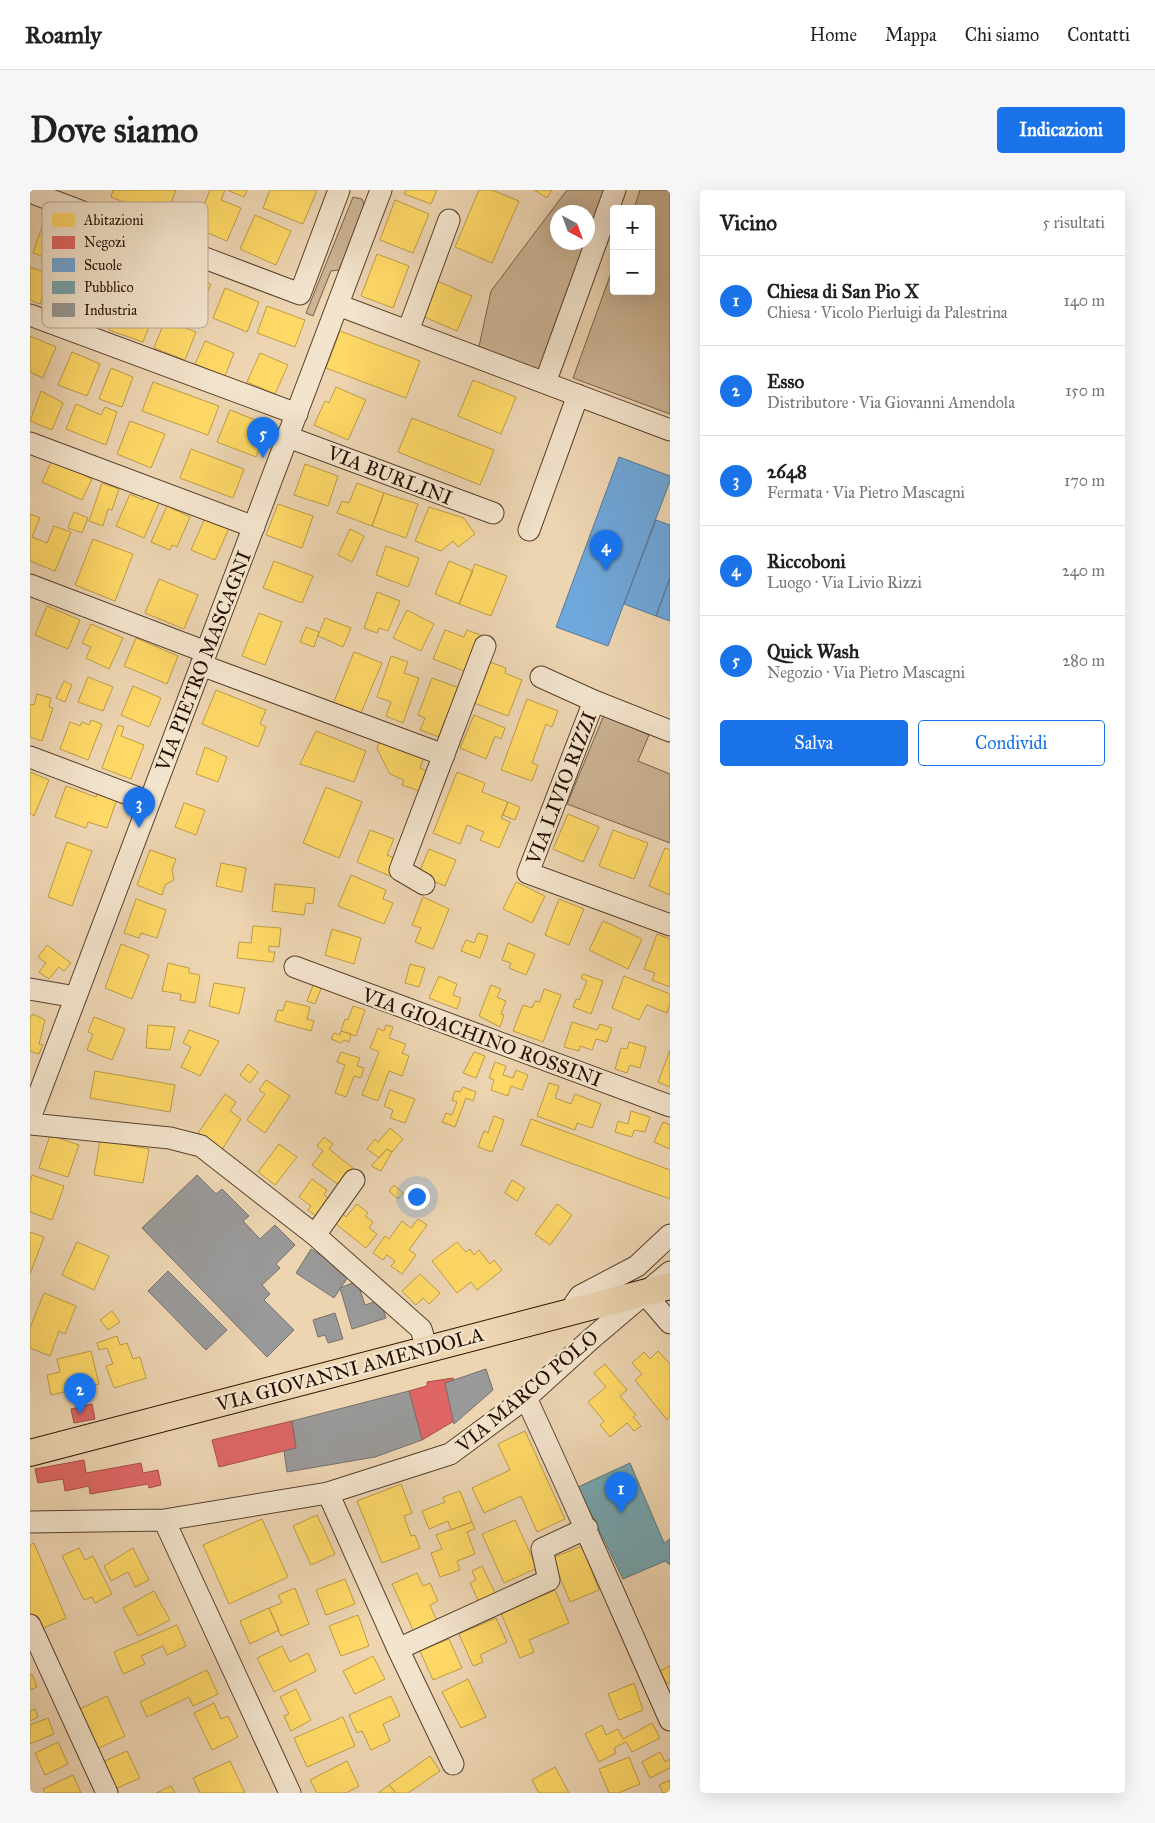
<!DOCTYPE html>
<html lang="it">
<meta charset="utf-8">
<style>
body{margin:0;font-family:"IM FELL Great Primer",serif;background:#f6f6f6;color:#202124}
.controls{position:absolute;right:15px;top:15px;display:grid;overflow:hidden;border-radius:5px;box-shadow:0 5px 20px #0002}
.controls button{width:45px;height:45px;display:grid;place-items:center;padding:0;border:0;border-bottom:1px solid #e0e0e0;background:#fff;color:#202124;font:25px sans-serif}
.compass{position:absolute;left:520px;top:15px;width:45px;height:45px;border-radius:50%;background:#fff;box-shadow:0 5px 20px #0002;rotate:139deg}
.you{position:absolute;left:386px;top:1006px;width:18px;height:18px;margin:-12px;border:4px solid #fff;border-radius:50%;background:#1a73e8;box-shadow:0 0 0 8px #1a73e833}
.badge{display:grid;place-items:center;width:32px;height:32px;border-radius:50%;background:#1a73e8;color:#fff;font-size:16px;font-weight:700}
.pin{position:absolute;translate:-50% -41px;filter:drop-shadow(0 1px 2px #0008)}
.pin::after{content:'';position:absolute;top:26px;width:18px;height:15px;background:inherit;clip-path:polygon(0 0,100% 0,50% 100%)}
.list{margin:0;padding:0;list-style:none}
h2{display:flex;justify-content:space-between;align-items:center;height:65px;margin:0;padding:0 20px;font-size:21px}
h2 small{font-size:16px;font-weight:400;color:#757577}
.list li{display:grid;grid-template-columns:32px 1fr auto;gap:15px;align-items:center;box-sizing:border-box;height:90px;padding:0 20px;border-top:1px solid #e0e0e0}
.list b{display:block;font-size:19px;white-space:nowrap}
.list p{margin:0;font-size:16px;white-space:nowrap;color:#757577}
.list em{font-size:16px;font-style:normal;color:#757577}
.actions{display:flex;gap:10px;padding:15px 20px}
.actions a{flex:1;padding:11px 0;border:1px solid #1a73e8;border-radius:5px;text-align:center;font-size:18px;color:#1a73e8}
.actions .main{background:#1a73e8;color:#fff}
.map{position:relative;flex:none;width:640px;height:1603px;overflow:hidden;border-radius:5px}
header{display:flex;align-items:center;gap:30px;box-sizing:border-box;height:70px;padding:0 25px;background:#fff;border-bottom:1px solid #e0e0e0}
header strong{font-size:24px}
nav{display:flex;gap:28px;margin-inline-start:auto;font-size:18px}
.intro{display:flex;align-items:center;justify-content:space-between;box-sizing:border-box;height:120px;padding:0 30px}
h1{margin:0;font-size:35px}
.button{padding:12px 22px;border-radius:5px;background:#1a73e8;color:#fff;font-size:18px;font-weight:700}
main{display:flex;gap:30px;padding:0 30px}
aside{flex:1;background:#fff;border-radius:5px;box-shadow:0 5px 20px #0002}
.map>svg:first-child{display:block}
.green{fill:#cbb394;stroke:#79614a;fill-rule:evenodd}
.homes{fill:#ffd966;stroke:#be9c47}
.shops{fill:#e06666;stroke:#a84c47}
.schools{fill:#6fa8dc;stroke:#597a9a}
.public{fill:#76a5af;stroke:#5e787a}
.industry{fill:#999;stroke:#77706b}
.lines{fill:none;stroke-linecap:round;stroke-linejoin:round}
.minor-casing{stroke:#58402c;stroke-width:23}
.major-casing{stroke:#270f00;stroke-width:28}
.minor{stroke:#f3e4cd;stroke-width:21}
.major{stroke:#edd5b2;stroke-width:26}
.labels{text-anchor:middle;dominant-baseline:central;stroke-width:5;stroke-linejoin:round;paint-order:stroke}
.street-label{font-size:20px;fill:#270f00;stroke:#f3e4cd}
.key{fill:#f3e4cd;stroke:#b6a490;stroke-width:1}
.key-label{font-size:14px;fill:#270f00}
</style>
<header>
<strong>Roamly</strong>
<nav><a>Home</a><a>Mappa</a><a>Chi siamo</a><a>Contatti</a></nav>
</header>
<div class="intro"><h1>Dove siamo</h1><a class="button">Indicazioni</a></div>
<main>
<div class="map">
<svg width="640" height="1603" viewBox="0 0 640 1603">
<rect width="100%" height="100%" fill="#edd5b2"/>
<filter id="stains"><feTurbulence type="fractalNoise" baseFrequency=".004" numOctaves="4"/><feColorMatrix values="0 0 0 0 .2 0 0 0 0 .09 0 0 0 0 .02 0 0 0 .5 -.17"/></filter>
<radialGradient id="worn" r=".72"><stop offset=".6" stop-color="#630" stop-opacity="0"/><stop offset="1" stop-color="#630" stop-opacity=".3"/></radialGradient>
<!-- green -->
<path class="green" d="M537 0H576L511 184 448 161 461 101ZM528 22H558V52H528Z
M610 0H640V224L543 188 584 75V101H621V19H604Z
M323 7 332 9 335 17 309 80 301 81 283 126 276 123Z
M574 525 619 545 608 571 640 584V653L537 614Z"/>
<!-- homes -->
<path class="homes" d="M83 0H146L135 28 81 7Z
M180 0H195L191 10 211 18 197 51 147 30 154 13 172 20Z
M197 0H217L214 7Z
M240 0H287L273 34 233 18Z
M376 0H407L401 14 374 4Z
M449 0H462L489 11 462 73 425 57Z
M504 0H522L517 8Z
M365 10 399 24 383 63 350 50Z
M225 25 261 41 246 75 210 59Z
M13 34 51 48 40 76 3 63Z
M347 64 379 76 363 118 331 106Z
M0 77 20 84 10 114 0 110Z
M151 82 181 94 169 123 140 111Z
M407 91 442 106 427 141 392 126Z
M195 98 229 112 217 142 183 128Z
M237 116 275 130 265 157 227 143Z
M86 119 121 131 113 152 79 140Z
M135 130 166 142 155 170 124 158Z
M310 141 390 171 376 208 296 178Z
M0 146 26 157 13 188 0 182Z
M175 151 204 163 195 186 165 174Z
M42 162 70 174 57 206 28 195Z
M230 163 258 175 245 204 217 192Z
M81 178 103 187 92 217 69 209Z
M443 190 486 207 471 244 428 226Z
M123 192 189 216 178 245 112 221Z
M306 197 336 210 318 250 284 235 295 211 299 213Z
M11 201 33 213 22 240 0 231Z
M46 214 71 225 75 217 87 222 76 255 36 239Z
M200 220 238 235 226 267 187 252Z
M382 228 464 260 450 295 368 262Z
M100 231 135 244 121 278 87 264Z
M161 259 214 279 203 308 150 288Z
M22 270 62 289 52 310 12 292Z
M275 274 308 286 298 316 264 305Z
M72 293 89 299 82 320 78 319 73 336 59 331Z
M327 293 354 303 342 336 307 323 312 311 319 313Z
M354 303 388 314 376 348 342 336Z
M100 304 113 310 115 307 129 313 114 348 86 336Z
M248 314 283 326 272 358 236 345Z
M137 316 160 327 147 357 142 355 140 360 121 352Z
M399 317 434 328 445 344 428 357 423 351 411 361 385 351Z
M44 322 58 328 52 343 38 338Z
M0 324 10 328 2 347 17 353 24 336 41 342 25 381 0 371Z
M175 328 199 338 185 370 161 360Z
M320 339 334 346 322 372 308 365Z
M63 349 103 364 85 411 45 395Z
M356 356 389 368 378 397 346 385Z
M244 371 283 386 272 413 233 398Z
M419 371 443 381 429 414 405 404Z
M445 374 477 386 461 426 429 414Z
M129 389 168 405 154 439 115 423Z
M347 402 370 411 358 441 349 438 347 443 334 438Z
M17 416 50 430 38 459 5 445Z
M377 420 404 434 391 461 363 448Z
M229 423 252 432 235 475 212 466Z
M295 428 321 438 313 457 288 446Z
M61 434 93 448 79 479 56 468 61 457 52 453Z
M276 437 289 442 284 457 270 452Z
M415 440 434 447 437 440 453 446 434 481 403 469Z
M106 448 148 466 137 494 94 476Z
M324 462 352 473 330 525 303 514Z
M361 466 378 472 374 483 389 488 373 533 356 526 361 512 347 507Z
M460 472 476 478 475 483 492 490 478 526 444 513Z
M58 487 83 497 73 521 48 512Z
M402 488 432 499 419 532 415 530 409 547 390 540 395 528 388 525Z
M34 491 42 495 35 512 26 508Z
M103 496 131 508 119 537 91 525Z
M186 500 236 520 230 534 236 537 228 557 172 534Z
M7 504 21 508 19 517 23 518 12 551 0 547V514L4 515Z
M497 509 528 521 522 537 516 534 502 573 508 575 502 591 471 580Z
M444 525 475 538 471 549 465 546 456 569 430 558Z
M61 530 72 534 58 570 30 559 40 532 50 536 52 532 59 535Z
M88 535 94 537 91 546 114 555 101 589 72 578Z
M286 541 336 561 324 592 270 574Z
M349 552 395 565 390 578 400 582 392 602 372 595 374 590 360 584 347 559Z
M175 557 197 567 188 592 166 584Z
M0 582 19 590 4 626 0 623Z
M427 582 455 593 452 602 478 612 471 628 480 632 469 658 450 650 454 642 437 635 430 654 403 643Z
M36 596 66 607 69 599 88 606 77 638 58 632 56 638 25 627Z
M296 597 332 612 309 668 273 653Z
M478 612 490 617 485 630 473 625Z
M154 613 175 620 166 645 145 637Z
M538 624 569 637 553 672 523 659Z
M340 640 364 649 357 665 369 670 362 687 327 672Z
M583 640 618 653 604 689 569 676Z
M37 652 62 661 42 716 18 707Z
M635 658 640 660V705L619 696Z
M399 659 426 670 415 696 388 685Z
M120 660 146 669 142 680 144 690 135 695 132 705 107 695Z
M191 673 216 678 212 702 186 696Z
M321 685 356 700 353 709 363 713 354 734 308 716Z
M486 692 515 706 502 733 473 719Z
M245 694 285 698 283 714 276 713 274 725 242 721Z
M393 707 419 719 403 759 385 752 391 738 382 735Z
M106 709 136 720 127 748 111 743 109 748 94 743Z
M529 709 554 719 539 755 515 745Z
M573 731 612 749 598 779 559 760Z
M223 736 251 738 249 757 239 756V762H245L243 772 207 768 209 752 221 753Z
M302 739 331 748 324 774 295 765Z
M448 743 458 746 450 768 431 761 436 750 444 753Z
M627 744 640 749V797L622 790 625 783 614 779Z
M478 753 505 764 496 785 479 778 481 773 472 770Z
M91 754 119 765 102 809 75 798Z
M17 755 41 773 34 781 29 777 19 789 9 782 16 773 8 767Z
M138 773 159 778V783L170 785 165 813 150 810 151 804 132 801Z
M380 774 395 778 389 797 375 793Z
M553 784 573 791 561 824 543 817 546 809 549 810 557 791 551 788Z
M409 786 427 794 423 805 431 808 427 819 399 808Z
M594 786 640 804V814L637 823 617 815 609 830 582 818Z
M184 793 215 798 209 824 179 816Z
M284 793 292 796 285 814 277 811Z
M461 795 471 799 467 807 476 811 471 824 474 825 470 837 449 826Z
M514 799 531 805 513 852 483 841 493 815 502 818 505 811 510 812Z
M256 811 280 817 277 829 284 831 281 841 245 831 248 820 253 821Z
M323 816 335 820 326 846 311 841 315 829 318 830Z
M3 824 15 830 9 854 13 855 9 864 0 861V826H2Z
M64 827 95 839 82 870 57 860 63 844 58 842Z
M542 832 567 840 570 834 582 838 577 852 566 849 562 860 550 856 549 861 534 857Z
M118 835 145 837 140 860 116 858Z
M356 835 363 837 359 848 376 854 372 863 379 866 372 886 359 881 348 911 332 905 349 862 340 858 348 838 354 841Z
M159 840 189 851 170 886 151 877 161 857 153 853Z
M311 841 321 844 319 852 314 850 311 853 301 849 304 843 310 845Z
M599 852 616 857 610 878 600 875 597 883 585 879 591 858 597 859Z
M640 860V897L628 892Z
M311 862 330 868 327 876 334 878 331 888 324 886 316 907 305 903 315 875 307 872Z
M444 862 455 866 446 888 433 883Z
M465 872 476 876 473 885 483 888 486 880 498 885 492 900 481 896 478 906 461 900 464 890 459 888Z
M218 874 228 882 220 893 210 885Z
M65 881 145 895 140 922 60 908Z
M236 890 260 906 235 943 217 930 235 904 229 900Z
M519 893 529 896 525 908 541 914 545 904 571 914 562 938 547 933 545 940 507 926Z
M433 897 446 902 443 911 436 908 425 937 412 932 416 923 422 925 427 912 422 910 425 901 430 902Z
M360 900 385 909 375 933 360 928 363 920 354 916Z
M195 904 206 912 200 921 211 929 192 960 168 943Z
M601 921 620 927 615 942 604 940 602 947 585 942 588 931 598 934Z
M464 926 474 930 462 962 448 957 454 941 458 943Z
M501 929 640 980V1009L491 955Z
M633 932 640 935V959L624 952Z
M360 938 373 949 362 962 357 959 349 968 337 959 345 949 348 952Z
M20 945 49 955 38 987 9 978Z
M294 947 303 954 299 959 323 978 310 996 282 975 293 961 287 956Z
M70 950 119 959 113 993 64 985Z
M249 954 267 967 245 995 228 982Z
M357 959 362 962 351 981 341 976Z
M2 985 34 996 22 1030 0 1022V992Z
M282 989 297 1000 294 1005 299 1009 286 1026 278 1020 281 1016 269 1007Z
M482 990 495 998 487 1011 475 1003Z
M364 995 373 1003 368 1009 359 1001Z
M327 1014 338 1023 335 1026 343 1032 339 1038 347 1044 336 1058 306 1034 313 1024 316 1027Z
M527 1014 542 1025 520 1055 505 1044Z
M388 1029 397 1035 379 1060 386 1065 372 1084 361 1076 365 1071 357 1065 353 1070 343 1063 355 1046 359 1049 372 1031 381 1038Z
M0 1042 14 1047 0 1084Z
M47 1052 79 1066 64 1100 32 1085Z
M427 1052 436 1062 440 1059 444 1065 449 1060 460 1074 464 1070 472 1080 447 1100 441 1092 427 1103 402 1071Z
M390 1084 410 1103 399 1114 393 1108 386 1115 372 1101Z
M14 1103 46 1116 35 1144 29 1141 20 1166 0 1158V1138Z
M82 1121 90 1132 78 1140 70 1130Z
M87 1146 90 1155 97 1153 103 1169 110 1167 116 1188 84 1198 76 1176 83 1174 77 1158 69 1160 67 1153Z
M61 1161 69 1194 21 1205 17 1185 30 1182 27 1169Z
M628 1161 640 1174V1227L637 1230 605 1190 612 1184 602 1173 614 1162 620 1169Z
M575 1174 597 1200 590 1206 606 1225 603 1227 611 1236 604 1241 597 1233 580 1247 570 1235 574 1231 558 1212 576 1197 564 1183Z
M495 1241 535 1329 507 1342 491 1306 454 1323 442 1298 480 1280 468 1254Z
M371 1294 382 1323 374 1326 381 1346 385 1345 390 1358 352 1373 327 1311Z
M430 1301 442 1332 421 1340 418 1331 399 1339 392 1321 415 1312 413 1307Z
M287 1325 305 1364 281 1375 263 1336Z
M232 1329 258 1387 199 1414 173 1355Z
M485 1330 507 1378 474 1393 452 1344Z
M442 1332 445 1339 437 1342 445 1364 427 1371 430 1380 410 1387 401 1363 412 1359 406 1345Z
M4 1353 36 1428 7 1441 0 1424V1355Z
M552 1356 569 1400 540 1412 522 1368Z
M49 1358 55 1370 63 1366 82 1404 65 1413 62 1407 54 1410 32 1366Z
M103 1358 119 1390 105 1397 98 1382 81 1391 74 1376Z
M452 1376 466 1405 449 1412 440 1393 446 1390 442 1381Z
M387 1383 393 1396 400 1393 408 1411 400 1415 407 1431 384 1442 362 1394Z
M315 1389 325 1414 296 1425 286 1400Z
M265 1398 279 1434 251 1446 239 1418 252 1413 248 1405Z
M525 1400 539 1433 499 1450 504 1462 490 1468 471 1423Z
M124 1401 140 1430 108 1446 93 1418Z
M239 1418 249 1440 220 1454 210 1431Z
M328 1425 339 1456 311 1466 299 1436Z
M466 1428 477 1452 450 1465 453 1472 443 1476 429 1444Z
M147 1435 156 1456 137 1465 133 1456 111 1466 115 1474 93 1484 84 1462Z
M419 1449 432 1478 403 1490 390 1461Z
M252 1456 260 1472 278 1463 286 1481 244 1502 227 1468Z
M343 1466 355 1489 325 1504 313 1481Z
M640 1476V1492L637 1494 630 1481Z
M177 1480 188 1504 163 1516 159 1507 117 1527 110 1512Z
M2 1484 7 1497 0 1500V1485Z
M438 1489 456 1527 431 1538 412 1502Z
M604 1493 613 1520 589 1530 578 1504Z
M266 1499 281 1530 261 1541 254 1526 259 1524 250 1507Z
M77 1506 95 1546 67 1559 48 1520Z
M361 1506 370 1526 353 1534 360 1551 341 1560 332 1541 327 1543 319 1525Z
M184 1513 191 1529 198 1526 208 1547 182 1560 164 1523Z
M5 1519 8 1527 0 1531V1521Z
M313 1527 325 1556 277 1577 264 1548Z
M18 1528 24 1544 0 1554V1535Z
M622 1533 630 1548 602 1562 596 1552 584 1558 586 1563 569 1572 555 1544 572 1535 576 1545 588 1539 593 1549Z
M28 1552 38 1574 15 1585 5 1563Z
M97 1561 110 1588 85 1599 73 1572Z
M630 1562 635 1572 640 1569V1578L620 1588 612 1572Z
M400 1566 410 1581 378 1603H366L359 1595Z
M599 1567 610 1594 588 1603H579L569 1579Z
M200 1571 215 1603H170L163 1588Z
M317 1571 329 1596 316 1603H287L280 1590Z
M525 1577 539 1603H509L502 1590Z
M43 1585 51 1603H15L13 1599Z
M640 1590V1603H633L629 1595Z
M359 1595 366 1603H348Z
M141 1596 145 1603H126Z"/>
<!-- shops -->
<path class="shops" d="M423 1188 424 1190 415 1193 424 1231 392 1250 379 1201 397 1196V1192Z
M62 1214 65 1229 44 1233 41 1219Z
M262 1231 266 1258 189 1277 182 1250Z
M54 1270 56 1283 111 1273 113 1283 128 1280 131 1295 119 1298 118 1294 60 1304 59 1296 35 1301 33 1289 8 1293 5 1279Z"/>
<!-- schools -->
<path class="schools" d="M589 267 640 286V291L578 456 526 437Z
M626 330 640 335V388L626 426 594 414Z
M640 388V431L626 426Z"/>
<!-- public -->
<path class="public" d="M600 1273 634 1353 640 1349V1375L635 1371 593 1389 548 1297Z"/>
<!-- industry -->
<path class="industry" d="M167 985 186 1004 192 999 219 1026 213 1031 230 1049 245 1035 265 1055 246 1074 250 1078 232 1095 240 1104 234 1110 264 1140 237 1167 112 1038Z
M281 1059 320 1084 304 1108 266 1083Z
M138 1081 197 1140 176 1160 118 1101Z
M327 1091 335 1115 350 1110 356 1128 322 1139 310 1098Z
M305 1123 313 1149 298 1153 295 1145 288 1147 283 1130Z
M456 1179 463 1200 424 1234 415 1193Z
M379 1201 392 1250 345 1267 257 1282 254 1261 266 1258 262 1231Z"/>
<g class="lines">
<defs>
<path id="minor" d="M0 2 270 104 309 0
M308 115 640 240
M0 125 267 224
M378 141 419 30
M515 193 585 0
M258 247 463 323
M0 253 224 337
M499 340 548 205
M0 395 176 462
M171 475 414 565
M511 487 564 511 640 541
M564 511 498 683 640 735
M0 567 119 612
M394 694 370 680 455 456
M265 777 640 916
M0 799 46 807
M0 928 351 0
M0 934 140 948 171 956 285 1045 391 1139 397 1159
M285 1045 324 990
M615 1104 640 1133
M547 1120 545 1113 550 1106 607 1076 640 1045
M496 1208C546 1315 592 1422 640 1530
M298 1303 368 1459 423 1574
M134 1330 260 1603
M0 1332 134 1330 298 1303 420 1264 496 1208 561 1149 640 1082
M0 1435 77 1603
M368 1459 519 1390 512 1359 557 1338"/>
<path id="major" d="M0 1263 640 1096"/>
</defs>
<!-- minor casing -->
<use href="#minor" class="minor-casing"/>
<!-- major casing -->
<use href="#major" class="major-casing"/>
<!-- minor -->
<use href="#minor" class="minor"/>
<!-- major -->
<use href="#major" class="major"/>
</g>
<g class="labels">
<!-- street labels -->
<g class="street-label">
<text transform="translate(360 285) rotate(21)">VIA BURLINI</text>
<text transform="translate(173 471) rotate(-69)">VIA PIETRO MASCAGNI</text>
<text transform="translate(531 598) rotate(-69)">VIA LIVIO RIZZI</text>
<text transform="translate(452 847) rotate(20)">VIA GIOACHINO ROSSINI</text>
<text transform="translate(320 1179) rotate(-15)">VIA GIOVANNI AMENDOLA</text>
<text transform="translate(497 1201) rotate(-40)">VIA MARCO POLO</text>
</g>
</g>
<!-- legend -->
<rect x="12" y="12" width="166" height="126" rx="8" class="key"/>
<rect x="22" y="23" width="23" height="14" fill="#ffd966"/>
<rect x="22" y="46" width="23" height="13" fill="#e06666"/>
<rect x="22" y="68" width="23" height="14" fill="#6fa8dc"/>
<rect x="22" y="91" width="23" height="13" fill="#76a5af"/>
<rect x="22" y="113" width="23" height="14" fill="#999"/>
<g class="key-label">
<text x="54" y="35">Abitazioni</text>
<text x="54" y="57">Negozi</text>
<text x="54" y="80">Scuole</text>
<text x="54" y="102">Pubblico</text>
<text x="54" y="125">Industria</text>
</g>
<rect width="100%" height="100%" filter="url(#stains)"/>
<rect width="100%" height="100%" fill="url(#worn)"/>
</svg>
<div class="controls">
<button>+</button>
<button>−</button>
</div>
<svg class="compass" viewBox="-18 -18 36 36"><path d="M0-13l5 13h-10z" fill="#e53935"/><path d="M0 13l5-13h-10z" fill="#757577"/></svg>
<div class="you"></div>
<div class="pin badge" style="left:591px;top:1323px">1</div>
<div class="pin badge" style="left:50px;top:1224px">2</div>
<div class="pin badge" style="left:109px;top:638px">3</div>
<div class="pin badge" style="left:576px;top:381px">4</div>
<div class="pin badge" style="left:233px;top:268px">5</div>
</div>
<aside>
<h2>Vicino<small>5 risultati</small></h2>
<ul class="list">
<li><span class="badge">1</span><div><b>Chiesa di San Pio X</b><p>Chiesa · Vicolo Pierluigi da Palestrina</p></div><em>140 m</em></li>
<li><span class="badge">2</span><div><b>Esso</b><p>Distributore · Via Giovanni Amendola</p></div><em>150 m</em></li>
<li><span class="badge">3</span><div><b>2648</b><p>Fermata · Via Pietro Mascagni</p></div><em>170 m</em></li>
<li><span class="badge">4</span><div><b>Riccoboni</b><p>Luogo · Via Livio Rizzi</p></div><em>240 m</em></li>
<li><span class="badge">5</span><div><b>Quick Wash</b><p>Negozio · Via Pietro Mascagni</p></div><em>280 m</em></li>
</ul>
<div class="actions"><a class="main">Salva</a><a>Condividi</a></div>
</aside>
</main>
